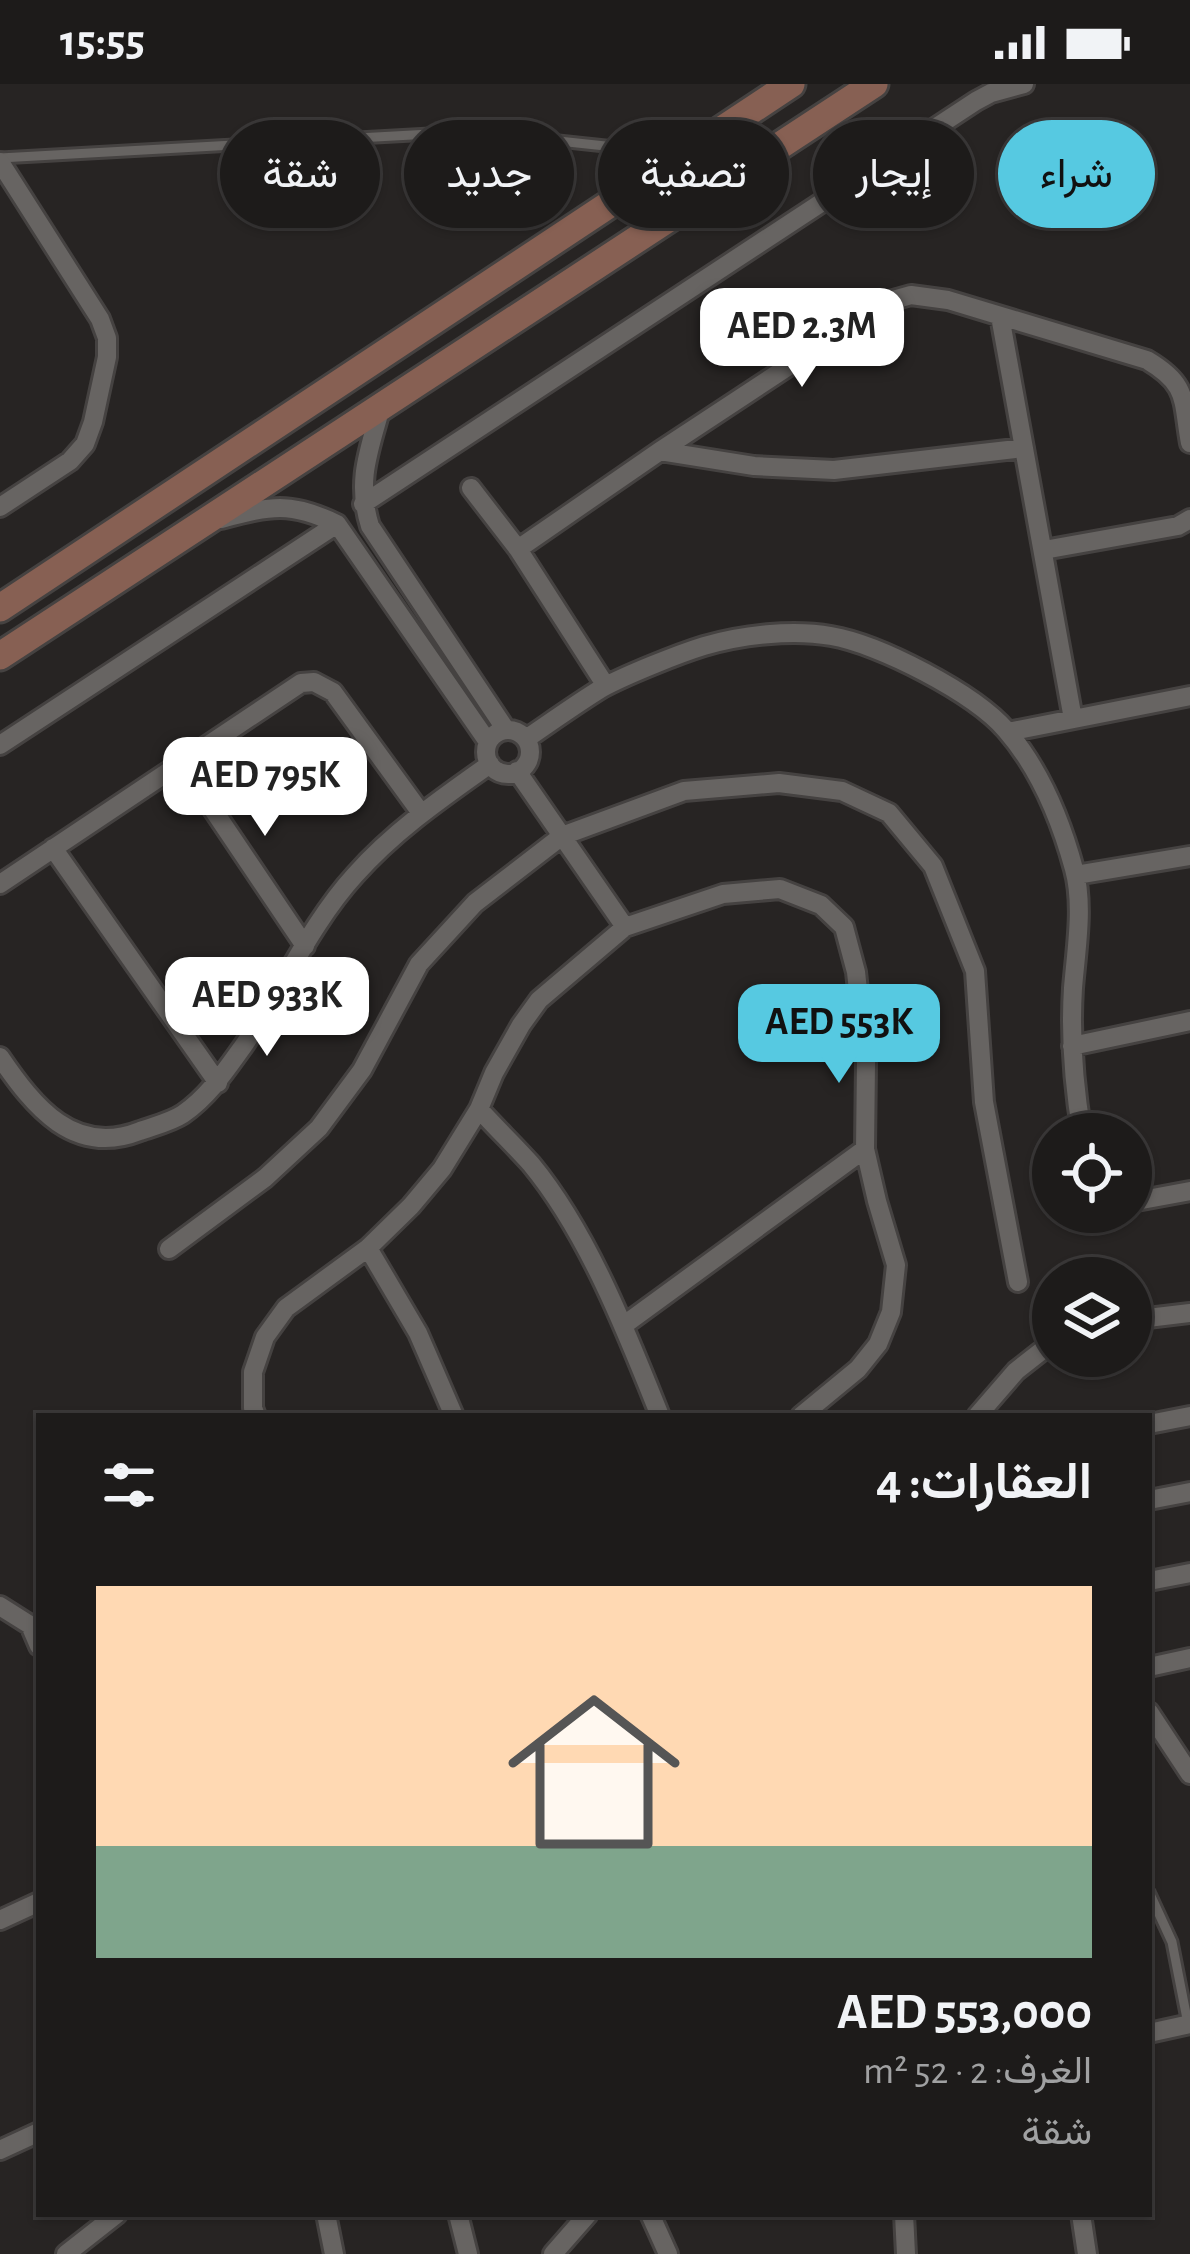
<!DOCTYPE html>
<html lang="ar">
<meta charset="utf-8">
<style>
body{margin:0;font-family:"Alegreya Sans",Vazirmatn,sans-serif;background:#252423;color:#f1f3f6;direction:rtl;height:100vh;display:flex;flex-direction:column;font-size:45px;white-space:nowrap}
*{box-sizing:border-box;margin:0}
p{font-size:39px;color:#a0a1a2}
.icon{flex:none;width:66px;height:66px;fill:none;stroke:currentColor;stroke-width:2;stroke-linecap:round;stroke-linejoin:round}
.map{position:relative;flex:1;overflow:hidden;direction:ltr}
.sheet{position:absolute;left:36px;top:1329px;width:1116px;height:804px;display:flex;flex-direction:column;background:#1d1b1a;border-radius:0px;box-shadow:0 3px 9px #0004,0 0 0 3px #3b3939;direction:rtl}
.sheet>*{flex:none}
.guide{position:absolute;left:36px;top:36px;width:1119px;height:108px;direction:rtl;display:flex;gap:24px}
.buttons{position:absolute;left:1032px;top:1029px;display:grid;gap:24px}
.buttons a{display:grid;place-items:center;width:120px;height:120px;border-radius:50%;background:#1d1b1a;box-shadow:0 3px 9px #0004,0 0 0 3px #3b3939;font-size:60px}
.price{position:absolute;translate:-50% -102px;padding:0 27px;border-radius:24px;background:#fff;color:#222;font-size:39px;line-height:78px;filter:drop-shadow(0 3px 6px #0008)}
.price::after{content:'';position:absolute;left:50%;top:72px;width:36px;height:27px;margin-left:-18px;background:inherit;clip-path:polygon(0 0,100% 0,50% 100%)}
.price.selected{background:#56c9e1;color:#111}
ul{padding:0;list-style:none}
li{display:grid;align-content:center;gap:24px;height:636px;padding:0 60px}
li+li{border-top:3px solid #3b3939}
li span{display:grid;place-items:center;height:372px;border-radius:0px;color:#555}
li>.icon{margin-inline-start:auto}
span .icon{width:216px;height:216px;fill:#fffc;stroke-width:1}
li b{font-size:51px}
h2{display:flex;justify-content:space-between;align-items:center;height:144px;padding:0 60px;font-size:51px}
.tag{padding:0 42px;border-radius:54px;background:#1d1b1a;box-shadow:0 3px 9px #0004,0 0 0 3px #3b3939;font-size:42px;line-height:108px}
.tag.selected{background:#56c9e1;color:#111}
.status{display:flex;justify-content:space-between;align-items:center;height:84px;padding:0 60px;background:#1d1b1a;direction:ltr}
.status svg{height:33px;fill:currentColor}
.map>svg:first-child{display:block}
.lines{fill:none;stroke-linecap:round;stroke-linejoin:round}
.lane-casing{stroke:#454241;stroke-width:15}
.street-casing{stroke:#454241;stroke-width:24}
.secondary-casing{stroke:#454241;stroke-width:33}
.lane{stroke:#676462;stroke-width:9}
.street{stroke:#676462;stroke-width:18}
.secondary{stroke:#876053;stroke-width:27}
</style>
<div class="status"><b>15:55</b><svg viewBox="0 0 49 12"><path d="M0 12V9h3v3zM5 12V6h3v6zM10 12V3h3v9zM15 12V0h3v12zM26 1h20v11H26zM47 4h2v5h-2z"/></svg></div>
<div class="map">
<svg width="1190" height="2170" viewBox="0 0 1190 2170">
<rect width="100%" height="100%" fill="#272423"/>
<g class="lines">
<defs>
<path id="lane" d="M0,74L430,50L521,53L671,69
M1149,1808L1172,1858L1188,1940"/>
<path id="street" d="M0,78L100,235L107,254V273L93,338L85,360L70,377L0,423
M1000,232L1073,635
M381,323C369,367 356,397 370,442L506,646
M660,367L754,382L834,386L1024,364
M471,404L518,465
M363,420L976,17L991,9L1024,0
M221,435C271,422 290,417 337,440L488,658
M1044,466L1178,442L1190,435
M606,602L518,465L660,367L886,218L911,211L948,216L1147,276C1189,301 1182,315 1190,359
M486 668a22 22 0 1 1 44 0a22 22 0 1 1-44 0Z
M1008,648L1190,612
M526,655C551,638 576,620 602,604C626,591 678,570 704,562C742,551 792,545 831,552C879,560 974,609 1006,646C1040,685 1061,737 1074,785C1084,821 1076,867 1073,904C1070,952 1074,1002 1082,1050
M0,661L337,440
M181,678L305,862
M517,687L625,843
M53,764L218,999
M1076,791L1190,772
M0,800L301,599L314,598L333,608L421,729
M1072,962L1190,937
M0,973C34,1023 74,1073 140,1047C154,1042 171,1038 183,1030C209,1012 226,986 244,961C281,907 311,839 355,791C394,747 442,714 490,680
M479,1025C496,1044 514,1061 531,1080C588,1149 627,1249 660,1332
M1131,1118L1190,1107
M368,1164L418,1249L454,1332
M169,1165L265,1094L319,1044L362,986L419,880L475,819L562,752L684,707L779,699L842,707L889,729L933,782L975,887L984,1018L1018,1198
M1131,1236L1190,1229
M624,1241L865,1065
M256,1332L253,1324V1288L265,1253L286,1224L368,1164L411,1122L442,1085L479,1025L494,989L521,941L539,916L625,843L723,810L780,805L821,821L844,843L856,888L866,979L865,1065L877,1117L896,1181L891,1228L878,1260L858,1285L801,1332
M977,1332L1016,1287L1053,1258
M1149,1340L1190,1332
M1149,1416L1190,1408
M1149,1497L1190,1489
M0,1522L30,1541L39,1562
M1149,1583L1190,1574
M1149,1628L1190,1690
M0,1836L39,1818
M1149,1949L1190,1940
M0,2066L39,2048
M326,2130L334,2170
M458,2130L468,2170
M650,2130L668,2170
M904,2130L906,2170
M1081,2130L1087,2170
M66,2170L117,2130
M553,2170L588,2130"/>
<path id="secondary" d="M0,524L791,0
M0,572L874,0"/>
</defs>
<!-- lane casing -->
<use href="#lane" class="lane-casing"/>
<!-- street casing -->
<use href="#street" class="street-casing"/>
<!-- secondary casing -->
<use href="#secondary" class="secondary-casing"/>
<!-- lane -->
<use href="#lane" class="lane"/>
<!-- street -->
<use href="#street" class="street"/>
<!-- secondary -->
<use href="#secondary" class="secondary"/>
</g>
</svg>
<div class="buttons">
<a><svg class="icon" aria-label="locate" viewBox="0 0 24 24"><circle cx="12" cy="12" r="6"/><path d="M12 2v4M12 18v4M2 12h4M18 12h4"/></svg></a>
<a><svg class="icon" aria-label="layers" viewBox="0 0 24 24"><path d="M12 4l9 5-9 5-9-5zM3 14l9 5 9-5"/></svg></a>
</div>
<b class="price" style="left:802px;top:306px">AED 2.3M</b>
<b class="price" style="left:265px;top:755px">AED 795K</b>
<b class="price" style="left:267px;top:975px">AED 933K</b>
<b class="price selected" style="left:839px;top:1002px">AED 553K</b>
<div class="guide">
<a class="tag selected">شراء</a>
<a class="tag">إيجار</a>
<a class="tag">تصفية</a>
<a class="tag">جديد</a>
<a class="tag">شقة</a>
</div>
<section class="sheet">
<h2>العقارات: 4<svg class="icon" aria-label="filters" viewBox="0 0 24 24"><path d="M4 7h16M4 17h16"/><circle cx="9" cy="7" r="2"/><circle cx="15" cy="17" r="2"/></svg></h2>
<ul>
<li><span style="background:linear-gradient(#ffd9b3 70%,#7fa58c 0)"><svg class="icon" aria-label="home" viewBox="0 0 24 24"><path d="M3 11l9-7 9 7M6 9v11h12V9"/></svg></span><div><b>AED 553,000</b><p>الغرف: 2 · 52 m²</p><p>شقة</p></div></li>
</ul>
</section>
</div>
